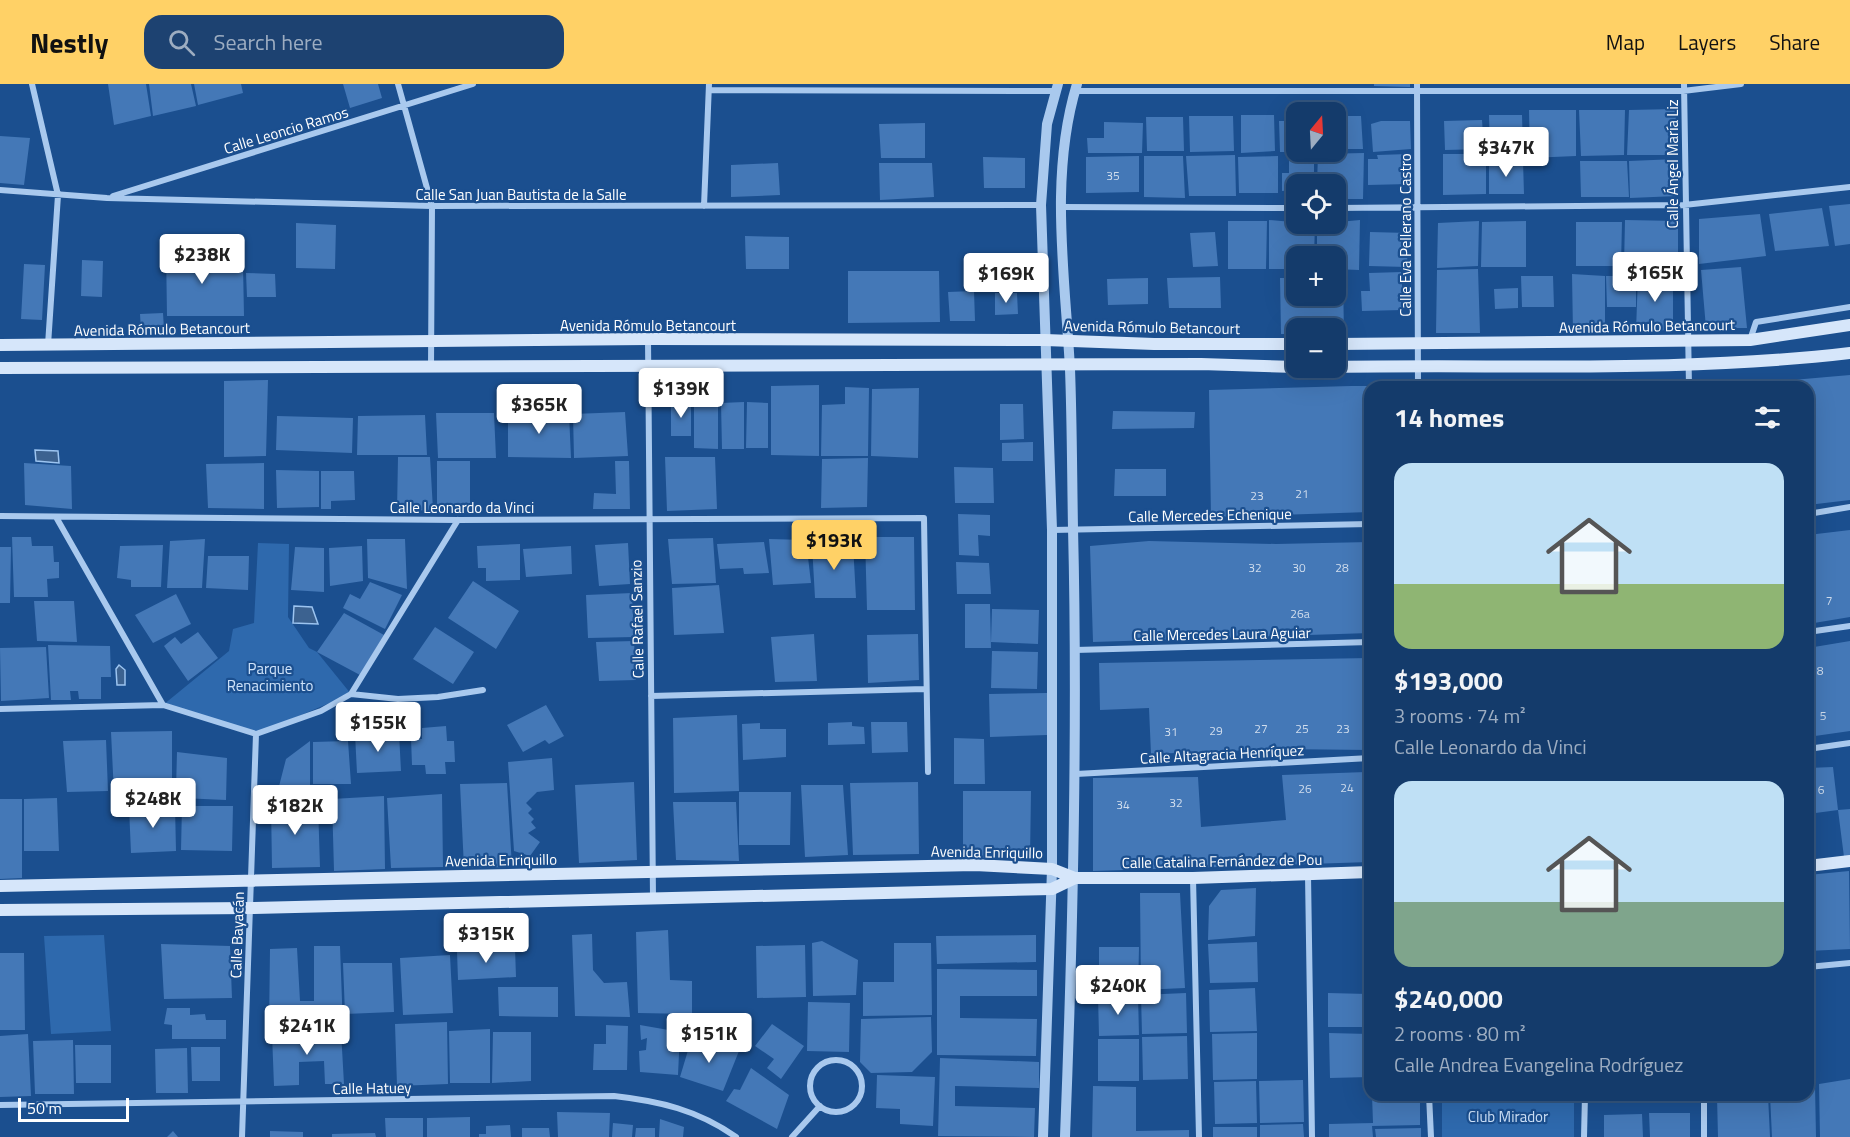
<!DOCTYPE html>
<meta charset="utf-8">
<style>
body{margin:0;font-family:"Titillium Web",sans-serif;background:#1d4271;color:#f1f3f6;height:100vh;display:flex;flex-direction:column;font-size:22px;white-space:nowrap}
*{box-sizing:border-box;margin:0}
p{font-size:20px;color:#9dadc1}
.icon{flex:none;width:33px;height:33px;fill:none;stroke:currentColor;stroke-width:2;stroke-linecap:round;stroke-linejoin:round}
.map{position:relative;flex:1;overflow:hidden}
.side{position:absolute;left:1364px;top:297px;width:450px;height:720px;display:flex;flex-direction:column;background:#143b6b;border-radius:18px;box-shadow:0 6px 24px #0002,0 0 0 2px #33557e}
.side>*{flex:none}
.needle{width:39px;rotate:18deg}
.controls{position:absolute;left:1286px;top:18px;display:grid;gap:12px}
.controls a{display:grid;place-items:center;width:60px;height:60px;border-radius:12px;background:#143b6b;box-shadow:0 6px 24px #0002,0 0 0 2px #33557e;font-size:30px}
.scale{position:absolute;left:18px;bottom:15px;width:111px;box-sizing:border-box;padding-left:6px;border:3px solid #fff;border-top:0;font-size:16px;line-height:21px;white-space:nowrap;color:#fff;-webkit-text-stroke:4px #1b4f8f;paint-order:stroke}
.price{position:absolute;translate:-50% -51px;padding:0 14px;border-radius:6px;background:#fff;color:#222;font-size:20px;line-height:39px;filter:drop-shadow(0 2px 3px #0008)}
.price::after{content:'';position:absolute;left:50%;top:36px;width:18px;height:14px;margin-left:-9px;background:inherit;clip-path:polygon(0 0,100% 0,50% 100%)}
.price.current{background:#ffd166;color:#111}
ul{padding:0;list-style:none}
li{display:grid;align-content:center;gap:12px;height:318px;padding:0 30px}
li span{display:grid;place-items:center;height:186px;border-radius:18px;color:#555}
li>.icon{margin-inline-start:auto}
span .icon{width:108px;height:108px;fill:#fffc;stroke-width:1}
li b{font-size:26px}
h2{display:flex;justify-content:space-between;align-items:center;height:72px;padding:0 30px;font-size:26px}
header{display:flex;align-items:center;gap:36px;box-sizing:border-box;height:84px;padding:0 30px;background:#ffd166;color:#111}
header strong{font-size:28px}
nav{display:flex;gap:33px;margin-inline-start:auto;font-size:21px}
.search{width:420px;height:54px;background:#1d4271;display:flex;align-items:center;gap:15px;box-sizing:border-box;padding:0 21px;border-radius:18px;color:#9dadc1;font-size:22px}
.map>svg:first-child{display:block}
.green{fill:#2e69ad}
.water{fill:#3c6290;stroke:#9cc4f0;stroke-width:1.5}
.building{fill:#4478b7}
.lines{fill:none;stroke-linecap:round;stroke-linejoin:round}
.minor{stroke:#a9c9ee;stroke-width:6}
.tertiary{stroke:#a9c9ee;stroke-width:10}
.secondary{stroke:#d6e6fa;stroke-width:12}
.labels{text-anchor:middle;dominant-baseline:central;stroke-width:4.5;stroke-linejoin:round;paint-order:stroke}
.number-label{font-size:12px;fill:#d0dded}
.street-label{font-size:15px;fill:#fff;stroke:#1b4f8f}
.park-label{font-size:15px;fill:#cfe3fa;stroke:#1b4f8f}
</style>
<header>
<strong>Nestly</strong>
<div class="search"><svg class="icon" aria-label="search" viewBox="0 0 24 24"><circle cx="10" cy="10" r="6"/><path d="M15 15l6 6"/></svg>Search here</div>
<nav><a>Map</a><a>Layers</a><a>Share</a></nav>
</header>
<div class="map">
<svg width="1850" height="1053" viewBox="0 0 1850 1053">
<rect width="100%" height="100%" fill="#1b4f8f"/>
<!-- green -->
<path class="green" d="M258,459L289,460L288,533L309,564L317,568L351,610L256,650L163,621L229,567L233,545L254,539Z
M104,851L111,947L51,950L44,852Z
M1442,1011H1574V1053H1442Z"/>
<!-- water -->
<path class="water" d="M35,366L58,367L59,379L36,377Z
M294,522L312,523L318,540L293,539Z
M119,581L125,586V601H117L116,585Z"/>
<!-- building -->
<path class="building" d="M108,0H146L151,32L114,41Z
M149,0H191L196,22L153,32Z
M194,0H241L243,9L198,21Z
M343,0H378L382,14L350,24Z
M1374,0H1410V3L1374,2Z
M1676,25V71H1627L1629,26Z
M1529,26H1576V72L1530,74Z
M1579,26H1625L1624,71L1581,72Z
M1293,29H1296V68H1280L1279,37H1293Z
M1241,31H1274L1275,67L1241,69Z
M1489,31H1522L1523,66H1490Z
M1189,32H1233L1234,67L1190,68Z
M1335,32H1361L1363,65H1335Z
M1146,33H1183L1184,67H1147Z
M1482,36L1484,65L1445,66L1444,37Z
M1381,37H1410L1411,65L1373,68L1371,40Z
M1104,38L1143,39L1142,69H1088L1087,54H1104Z
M925,39V74H881L879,40Z
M0,52L30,54L24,101L0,99Z
M1364,69L1363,115H1335V100H1317L1318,70Z
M1409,70V100L1368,101V75H1378L1377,71Z
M1443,70H1486V110L1443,111Z
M1235,71L1236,112H1189L1186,72Z
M1139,72V108L1086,109V73Z
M1144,72H1183L1185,114L1144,113Z
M1278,72V109H1239L1238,73Z
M983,73L1025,74V104H984Z
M1289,74H1314V100H1296V106L1282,107V89H1289Z
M1677,75V112L1630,114L1629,77Z
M1523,77L1524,110H1489V78Z
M1580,77H1627L1629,113H1581Z
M778,79L780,111L731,113V81Z
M879,79H932L934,113L880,116Z
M1850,120V160L1835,162L1829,122Z
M1822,124L1829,162L1775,167L1769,130Z
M1760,130L1766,172L1699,180V135Z
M1269,136L1315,140L1314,172H1296V185H1269Z
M1360,136L1359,186L1335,185V172H1317V140Z
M1625,136L1678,137V183L1624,182Z
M1228,137H1267L1266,185H1228Z
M1479,137L1478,182L1437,184L1438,139Z
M1526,137V183H1481L1482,138Z
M1576,138H1622L1621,182H1576Z
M296,139L336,141L335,185L296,184Z
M1215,148L1218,182L1193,183L1190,149Z
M1370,148L1408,149L1407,183L1369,182Z
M745,152L789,153V185H746Z
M166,164H206L207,180L243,181L244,232H167Z
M82,176L103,177L102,213L81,212Z
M24,180L45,181L42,236L21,235Z
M1741,183L1747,244H1706L1701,186Z
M1478,185L1480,249H1436L1437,186Z
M848,187H939L940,238L848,239Z
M1402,188V226L1362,227L1361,207H1370L1369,189Z
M246,189L275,190L276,213H247Z
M1572,190L1605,192V248L1573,249Z
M1673,190V246L1636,247L1638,191Z
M1521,192H1553L1554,223H1522Z
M1606,192H1636V223H1607Z
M1220,193L1221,224H1169L1167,194Z
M1335,193H1343L1344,250H1335V244H1296V250H1281L1280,194H1296V212H1335Z
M1148,194V220L1108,221L1107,195Z
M1518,204V224L1495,225L1494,205Z
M974,207L975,237H950L948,208Z
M995,209H1017L1018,230L995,231Z
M163,229L164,245L141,246L140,230Z
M1850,291V416L1808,421V303L1735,301Z
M268,296L266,372L224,373V297Z
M1664,300H1681V303H1664Z
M819,301V372L771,371V302Z
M1351,302H1370V428L1211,433L1209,306Z
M845,303L869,304L868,372H821L822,321L845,320Z
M919,304L918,374L871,372L872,305Z
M671,318L691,319V352H671Z
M694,318L718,319V365L694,364Z
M744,318V365H722L721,319Z
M747,318L768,319V364H746Z
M1000,320H1023L1024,355L1000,356Z
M1113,327L1195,328L1194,344L1112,345Z
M508,328L569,330L571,374L508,373Z
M625,328L628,372L574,374L573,330Z
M436,329H494L496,374H438Z
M425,331L427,371H357L358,332Z
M277,332L353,334L352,369L276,366Z
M1033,358V377H1002V359Z
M398,373H430L433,426L397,427Z
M665,373H715L717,425L667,427Z
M868,374L867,423L821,424L822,375Z
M437,377H470V427L437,426Z
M615,377H629L630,425H593L594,409L616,410Z
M24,379L71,382L72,425L25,421Z
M264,379V425L208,424L206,380Z
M954,383L993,384L994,419H955Z
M1115,385H1166V412H1114Z
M276,386L319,387V423L277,424Z
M321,387H354L355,416L331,417V425H321Z
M958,430L990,431V452L978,451L979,472L959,471Z
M1850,446V533L1808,540V451Z
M12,453H31L32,462H53L54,478H59V494L47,495L48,513H14Z
M865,453H914L915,526H867Z
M713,454L716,499L672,500L668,455Z
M205,455L202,504H167L170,457Z
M367,455H405L407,505L368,494Z
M769,455L806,456L811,499L773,501Z
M1149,457L1276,460L1370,458V549L1093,558L1090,462Z
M764,458L769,489L744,490L743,484L720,485L717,460Z
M628,459L630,500L599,502L595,461Z
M520,460V496L486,497V484H478L477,462Z
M853,460L856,514H815L812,461Z
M163,461L161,503H131V496L117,494L120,462Z
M362,462L363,497L330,502L329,464Z
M571,462L572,490L526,493L523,465Z
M0,463H11L10,519H0Z
M295,463L324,464V508L291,506Z
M208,472H249L248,506L206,504Z
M956,478L989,479L991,510H957Z
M473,497L519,527L496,565L448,534Z
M370,498L402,511L385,545L343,524L350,510L360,515Z
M719,501L724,549L674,551L672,504Z
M632,509L634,553L588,554L586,511Z
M176,510L191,540L153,559L135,531Z
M34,517H74L77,558L37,557Z
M965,520H990L991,564H965Z
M992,525L1039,526L1038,560L991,558Z
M344,529L384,551L360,591L317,568Z
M435,543L474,568L453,600L413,575Z
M198,548L218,574L188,597L164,562L175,553L181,560Z
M814,550L817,597L775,598L771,553Z
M918,550L919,596L868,599L867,551Z
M634,557L636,596L599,597L596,558Z
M1850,557V647L1808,653V564Z
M48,561L110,562L111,593H101V615H79L78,607H70L71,616H51Z
M46,563L49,614L1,617L0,564Z
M992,567L1038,568L1037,605L991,604Z
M1370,574V666L1280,665L1151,670L1149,624L1100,626L1099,579Z
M1047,609V651L990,653L989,610Z
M546,621L564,652L549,660L545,656L523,668L507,641Z
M737,631L739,707L674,709L673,634Z
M852,638V642L864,643L865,660L828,661V639Z
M871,638H907L908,668L872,669Z
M760,639V645H786V673L743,676L742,640Z
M446,642L447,657H454L455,678H445L446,690H426L425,681H412L411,654L422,655V644Z
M172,647V710H114L111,648Z
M399,649L401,687L357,689L355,650Z
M954,654L984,655L985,700H954Z
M106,656L108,707L67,708L63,657Z
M310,657V713L276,714L286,675Z
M348,657L351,700H313V658Z
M177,668L227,674L226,716L181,714L176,706Z
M552,674L554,706L537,708L526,719L532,725L528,729L534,735L531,738L536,744L528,749L540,758L530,772L514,767L508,678Z
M1833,683L1838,726L1808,730V684Z
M1366,688L1370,778L1093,787V694L1198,693L1201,743L1286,736L1282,691Z
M634,698L637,776L579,779L575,701Z
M918,698L919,770L853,771L850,699Z
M507,699L512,783L464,784L460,700Z
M801,701H843L848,771L805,773Z
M963,707H1031L1030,774H963Z
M739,708H791L790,761H739Z
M442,710L443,783L391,784L387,714Z
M384,712L385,785L334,787L332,715Z
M57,714L59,767H24V715Z
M0,715H22V794L0,795Z
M673,718H736L739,777L676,776Z
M271,720H318L320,783L272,784Z
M175,722L176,767L131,769L129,723Z
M182,722H233L232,767L181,766Z
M1850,725V772L1844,773L1838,726Z
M1849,787L1850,865L1808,867V791Z
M1256,804L1255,852L1208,856L1209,822L1221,806Z
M1140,809H1180L1185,904L1141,906Z
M668,846L670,896L692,897V930L638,929L636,848Z
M592,850L593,886L604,899L627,898L630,933L575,932L572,851Z
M1036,851V878L937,880L936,852Z
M822,857L858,876L856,911L813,912L812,859Z
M1257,858L1258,898L1210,899L1208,860Z
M894,859H931L932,931L863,932V898H894Z
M161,860L230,862L232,914L164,915Z
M805,861L806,913L757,914L756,862Z
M314,862H340L343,944L269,945L270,865L297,864L300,917H314Z
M1099,863H1139L1138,908L1099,909Z
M515,864L516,893L458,896L457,867Z
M0,869H24L25,946H0Z
M450,871L453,929L403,931L400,874Z
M343,879H392L394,928L345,930Z
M937,885L1037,886V912H960V934L1037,935L1036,972L937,971Z
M498,903H558V933L499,932Z
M1255,904L1257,947L1210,948L1209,906Z
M1808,906H1810L1814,998L1808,999Z
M1186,909L1187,949L1142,950L1141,911Z
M1328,909L1368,910V943H1328Z
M1138,911L1139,951L1099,952L1098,912Z
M808,918L850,919L849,968L807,967Z
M167,924H190V931L205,930L206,936H226V955H172V941L164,940Z
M931,933L932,968L912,988L871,989L860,978L861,935Z
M447,938L448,1000L397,1002L395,940Z
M772,940L804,962L781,995L767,984L774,975L755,962Z
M606,941L628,942L627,986H593L594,960H606Z
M640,941L680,948L678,991L640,988L639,967L646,966L647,954L641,956Z
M490,945V999H450L449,947Z
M341,947L344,1000H325L324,977L299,978V1001L274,1002L272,950Z
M493,948H531V997L492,999Z
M1257,949V995L1213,996L1212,950Z
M1329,949L1369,950L1370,993L1330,994Z
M28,950L31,1012L0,1013V952Z
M1187,952L1188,995L1143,996L1142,953Z
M692,953L739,967L723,1007L680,993Z
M1098,955H1139V997H1098Z
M73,956L74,1010H35L33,957Z
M75,961H111V999H76Z
M191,963H220V997H192Z
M187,964L188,1009H156L155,965Z
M940,974L1039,978V1004L955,1002V1022L1035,1024L1034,1053L938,1052Z
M751,984L789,1011L777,1045L726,1017L734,1005L740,1006Z
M877,991L935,993L933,1042L900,1040V1025L876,1024Z
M1850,995V1053H1820L1819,1000Z
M1303,996L1304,1038L1260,1039L1259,997Z
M1256,997L1257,1039L1215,1040L1214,998Z
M1815,1001L1816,1053H1772L1770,1011H1808V1002Z
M1093,1002L1136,1003V1047L1189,1046V1053H1092Z
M1372,1011H1420V1041L1372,1042L1373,1053H1329V1040L1373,1039Z
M1737,1011H1768L1770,1053H1718L1717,1013Z
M557,1028L610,1029L609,1053H558Z
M1649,1029H1690V1053H1650Z
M1642,1030L1643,1053H1604V1031Z
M470,1033V1053H427V1034Z
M385,1034H423V1053H386Z
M660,1035L684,1043L683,1053H659Z
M613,1039L633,1041L632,1053H612Z
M1303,1040L1304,1053H1260V1041Z
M510,1041L511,1053H479V1050H486V1042Z
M1213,1043H1257V1053H1213Z
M522,1044H549L550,1053H522Z
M636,1044H655V1053H635Z
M1421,1044V1053H1376L1375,1045Z
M173,1047L178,1053H167Z
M270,1047L303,1048V1053H270Z
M375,1049L376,1053H332V1050Z"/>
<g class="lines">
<!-- minor -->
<path class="minor" d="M32,0L58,111L48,261
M398,0L432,122L431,283
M1417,0L1418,303
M1684,0L1689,303
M709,6L1056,7
M1074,7H1683L1741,0
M0,106L107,114L432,122L1041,121
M113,112L473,0
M704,122L709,0
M1062,123L1296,124
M1335,124L1684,121L1850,103
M648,255L653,814
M1750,256L1756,238L1850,223
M1808,430L1850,423
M0,432L458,436L924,434L928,688
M56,433L163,621
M1052,446L1370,440
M1808,548L1850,542
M1075,566L1370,558
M351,610L458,436
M651,612L925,605
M0,625L163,621L256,650L321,627L351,610L398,615L438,613L483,606
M1808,665L1850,659
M1076,690L1370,674
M1308,791L1312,1053
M1193,794L1199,1053
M1808,883L1850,879
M810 1002a26 26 0 1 1 52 0a26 26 0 1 1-52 0Z
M1429,1011L1431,1053
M0,1021L614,1012C659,1017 698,1026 736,1053
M242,1053L256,650
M792,1053L820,1022
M1584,1053L1585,1011
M1704,1053V1011"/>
<!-- tertiary -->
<path class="tertiary" d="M1043,1053L1052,785V446L1041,121L1047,40L1058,0
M1065,1053C1073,850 1078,647 1073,444C1072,391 1072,337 1070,285C1065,191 1049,91 1077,0"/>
<!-- secondary -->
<path class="secondary" d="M1335,260L1750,256L1850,241
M0,261L648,255L1045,256L1154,260H1296
M1335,283C1507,280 1679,289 1850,269
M0,284L1201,280L1296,283
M1808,782L1850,777
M0,802L975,781L1052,785L1075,794H1193L1370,788
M0,826L251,824L1052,805L1075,794"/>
</g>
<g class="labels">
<!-- number labels -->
<g class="number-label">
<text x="1113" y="91">35</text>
<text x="1302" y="409">21</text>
<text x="1257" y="411">23</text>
<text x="1255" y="483">32</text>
<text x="1299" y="483">30</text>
<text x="1342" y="483">28</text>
<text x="1829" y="516">7</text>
<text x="1300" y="529">26a</text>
<text x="1820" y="586">8</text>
<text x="1823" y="631">5</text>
<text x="1261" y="644">27</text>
<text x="1302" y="644">25</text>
<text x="1343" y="644">23</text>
<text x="1216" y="646">29</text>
<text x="1171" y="647">31</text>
<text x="1347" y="703">24</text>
<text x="1305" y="704">26</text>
<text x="1821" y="705">6</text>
<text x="1176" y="718">32</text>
<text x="1123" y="720">34</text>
</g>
<!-- street labels -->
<g class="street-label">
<text transform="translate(286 46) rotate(-17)">Calle Leoncio Ramos</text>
<text transform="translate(1672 80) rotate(-90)">Calle Ángel María Liz</text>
<text x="521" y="110">Calle San Juan Bautista de la Salle</text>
<text transform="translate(1405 151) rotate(-90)">Calle Eva Pellerano Castro</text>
<text x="648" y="241">Avenida Rómulo Betancourt</text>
<text transform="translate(1647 242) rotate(-1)">Avenida Rómulo Betancourt</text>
<text transform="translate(1152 243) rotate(1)">Avenida Rómulo Betancourt</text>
<text transform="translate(162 245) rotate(-1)">Avenida Rómulo Betancourt</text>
<text x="462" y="423">Calle Leonardo da Vinci</text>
<text transform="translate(1210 431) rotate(-1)">Calle Mercedes Echenique</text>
<text transform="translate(637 535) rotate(-91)">Calle Rafael Sanzio</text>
<text transform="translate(1222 550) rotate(-1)">Calle Mercedes Laura Aguiar</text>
<text transform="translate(1222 670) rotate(-3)">Calle Altagracia Henríquez</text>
<text transform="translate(987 768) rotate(1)">Avenida Enriquillo</text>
<text transform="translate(501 776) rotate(-1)">Avenida Enriquillo</text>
<text transform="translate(1222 777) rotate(-1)">Calle Catalina Fernández de Pou</text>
<text transform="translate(237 851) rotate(-88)">Calle Bayacán</text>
<text transform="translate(372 1004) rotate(-1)">Calle Hatuey</text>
</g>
<!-- park labels -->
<g class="park-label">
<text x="270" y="584">Parque<tspan x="270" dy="17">Renacimiento</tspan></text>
<text x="1508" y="1032">Club Mirador</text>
</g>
</g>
</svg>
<div class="controls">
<a><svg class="needle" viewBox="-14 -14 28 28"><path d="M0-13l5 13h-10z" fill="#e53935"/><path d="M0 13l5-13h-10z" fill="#9dadc1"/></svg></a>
<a><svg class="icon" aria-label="locate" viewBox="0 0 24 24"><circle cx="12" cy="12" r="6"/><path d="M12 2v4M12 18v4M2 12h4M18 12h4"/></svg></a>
<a>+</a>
<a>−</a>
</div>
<div class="scale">50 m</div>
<b class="price" style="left:1506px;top:94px">$347K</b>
<b class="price" style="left:202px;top:201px">$238K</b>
<b class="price" style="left:1655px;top:219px">$165K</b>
<b class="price" style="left:1006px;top:220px">$169K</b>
<b class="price" style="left:681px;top:335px">$139K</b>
<b class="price" style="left:539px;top:351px">$365K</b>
<b class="price current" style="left:834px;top:487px">$193K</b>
<b class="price" style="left:378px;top:669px">$155K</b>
<b class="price" style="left:153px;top:745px">$248K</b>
<b class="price" style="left:295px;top:752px">$182K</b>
<b class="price" style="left:486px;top:880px">$315K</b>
<b class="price" style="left:1118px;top:932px">$240K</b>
<b class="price" style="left:307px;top:972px">$241K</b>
<b class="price" style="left:709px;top:980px">$151K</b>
<section class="side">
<h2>14 homes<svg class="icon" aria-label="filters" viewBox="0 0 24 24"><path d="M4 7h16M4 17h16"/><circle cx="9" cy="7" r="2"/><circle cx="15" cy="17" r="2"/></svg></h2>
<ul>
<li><span style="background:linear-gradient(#bfe0f5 65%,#8fb573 0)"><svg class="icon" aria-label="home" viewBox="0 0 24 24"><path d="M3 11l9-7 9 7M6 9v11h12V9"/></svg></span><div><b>$193,000</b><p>3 rooms · 74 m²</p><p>Calle Leonardo da Vinci</p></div></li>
<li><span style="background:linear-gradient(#bfe0f5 65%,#7fa58c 0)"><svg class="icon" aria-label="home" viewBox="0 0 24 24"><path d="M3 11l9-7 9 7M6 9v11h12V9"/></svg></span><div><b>$240,000</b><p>2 rooms · 80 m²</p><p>Calle Andrea Evangelina Rodríguez</p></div></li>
</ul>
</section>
</div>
